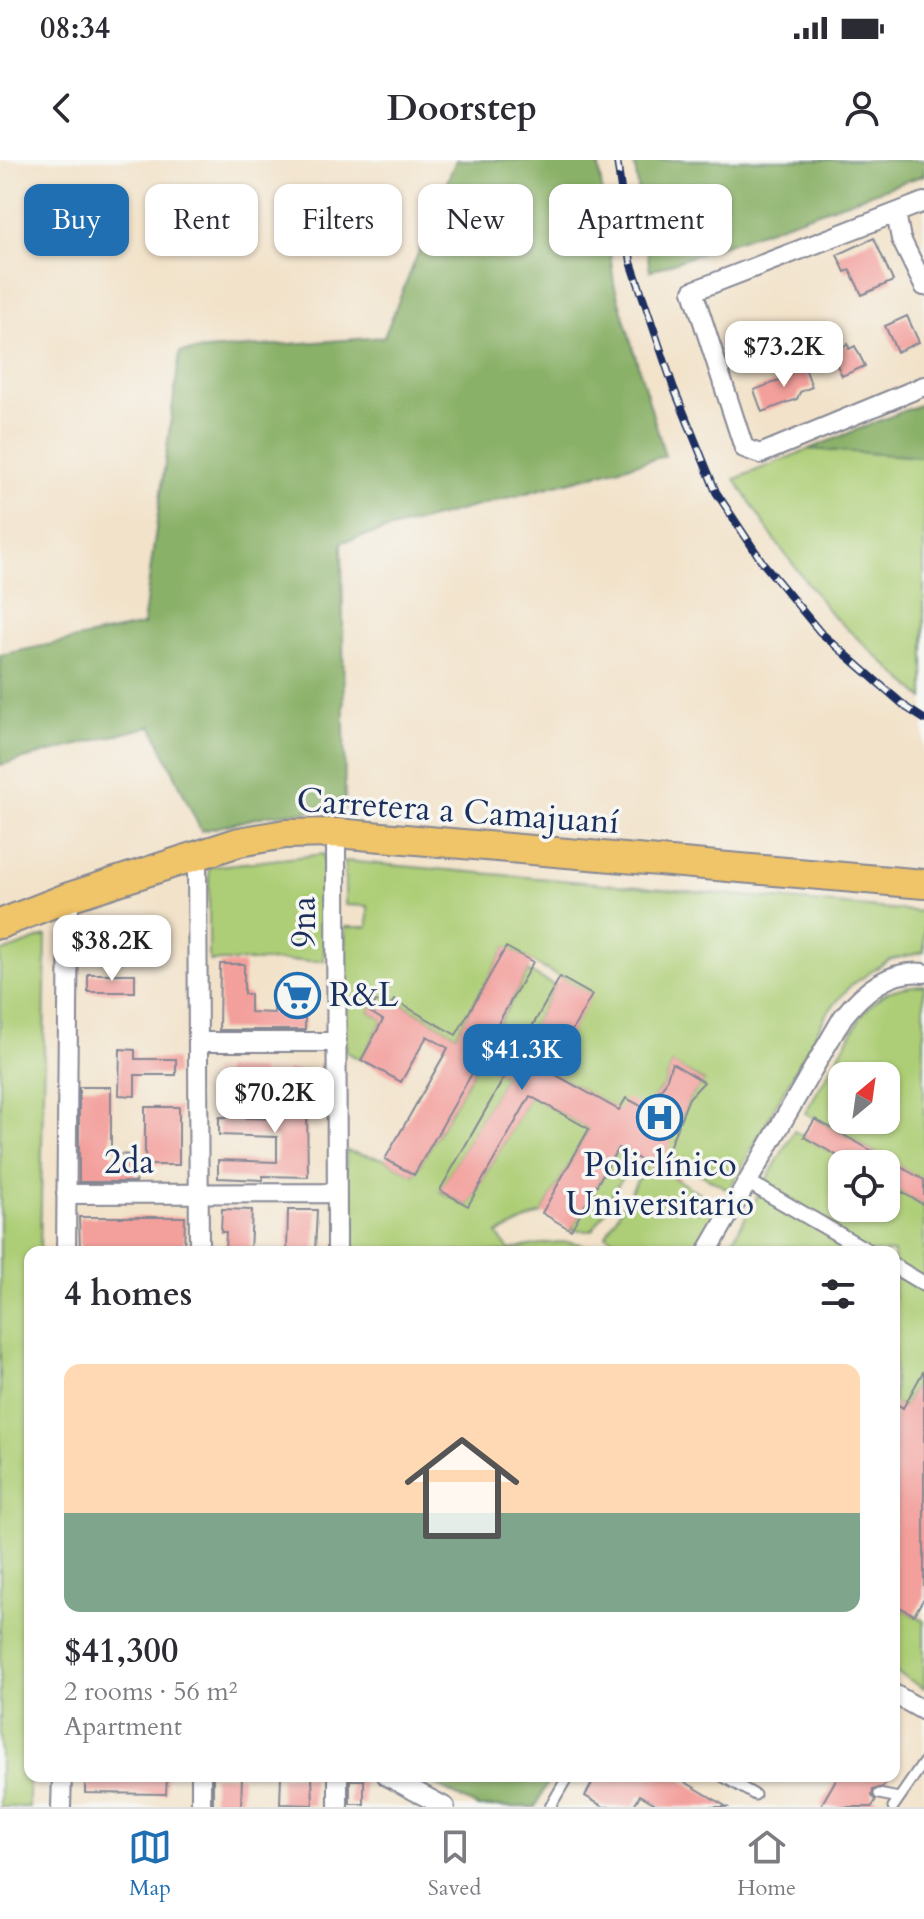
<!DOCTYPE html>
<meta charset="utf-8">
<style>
body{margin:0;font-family:Cardo,serif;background:#f2f2f3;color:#2b2b33;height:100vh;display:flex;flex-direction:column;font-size:30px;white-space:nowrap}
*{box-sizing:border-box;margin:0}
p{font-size:26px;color:#7c7c81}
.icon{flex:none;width:44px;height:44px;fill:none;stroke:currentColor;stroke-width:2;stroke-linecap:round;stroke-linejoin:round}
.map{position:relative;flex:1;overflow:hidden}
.sheet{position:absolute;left:24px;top:1086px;width:876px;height:536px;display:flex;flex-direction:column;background:#fff;border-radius:16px;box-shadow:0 2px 6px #0004}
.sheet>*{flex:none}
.banner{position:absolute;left:24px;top:24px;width:876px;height:72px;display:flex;gap:16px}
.needle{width:52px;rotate:29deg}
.controls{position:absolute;left:828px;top:902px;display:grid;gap:16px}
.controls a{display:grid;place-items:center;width:72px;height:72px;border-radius:16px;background:#fff;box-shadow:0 2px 6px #0004;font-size:40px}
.price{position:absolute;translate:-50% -68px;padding:0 18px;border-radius:16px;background:#fff;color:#222;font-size:26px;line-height:52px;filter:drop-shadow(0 2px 4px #0008)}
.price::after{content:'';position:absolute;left:50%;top:48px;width:24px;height:18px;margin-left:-12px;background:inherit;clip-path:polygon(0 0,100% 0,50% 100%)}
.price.active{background:#1f6fb2;color:#fff}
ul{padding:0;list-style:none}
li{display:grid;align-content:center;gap:16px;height:424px;padding:0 40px}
li span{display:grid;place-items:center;height:248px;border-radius:16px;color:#555}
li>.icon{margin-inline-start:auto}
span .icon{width:144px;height:144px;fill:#fffc;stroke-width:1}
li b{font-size:34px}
h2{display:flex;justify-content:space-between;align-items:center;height:96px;padding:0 40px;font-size:34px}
.tag{padding:0 28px;border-radius:16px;background:#fff;box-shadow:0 2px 6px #0004;font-size:28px;line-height:72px}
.tag.active{background:#1f6fb2;color:#fff}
.status{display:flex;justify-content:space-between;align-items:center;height:56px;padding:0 40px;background:#fff;direction:ltr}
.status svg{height:22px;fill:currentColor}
header{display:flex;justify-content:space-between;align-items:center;height:104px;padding:0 40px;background:#fff;font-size:36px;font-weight:800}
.tabs{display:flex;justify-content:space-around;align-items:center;height:112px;border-top:2px solid #e1e1e2;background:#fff;font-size:22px;color:#7c7c81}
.tabs a{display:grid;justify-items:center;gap:4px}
.tabs .active{color:#1f6fb2}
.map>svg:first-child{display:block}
.built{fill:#f5d2c3}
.green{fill:#adce76;stroke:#647e6a;stroke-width:2;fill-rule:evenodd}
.forest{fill:#8ab167;stroke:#527062;stroke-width:2}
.building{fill:#f39f9b}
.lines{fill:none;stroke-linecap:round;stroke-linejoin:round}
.service-casing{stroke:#868894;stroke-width:13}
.pedestrian-casing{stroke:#868894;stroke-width:18}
.minor-casing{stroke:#868894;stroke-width:22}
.primary-casing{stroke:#868894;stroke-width:32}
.service{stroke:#fff;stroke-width:9}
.pedestrian{stroke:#fff;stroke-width:14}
.minor{stroke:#fff;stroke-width:18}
.primary{stroke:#f0c469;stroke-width:28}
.rail-casing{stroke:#1b2f5e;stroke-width:8}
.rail{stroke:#f6f6f2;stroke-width:5;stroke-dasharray:15;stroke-linecap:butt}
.labels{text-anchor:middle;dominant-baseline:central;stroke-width:7;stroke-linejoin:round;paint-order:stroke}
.street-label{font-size:34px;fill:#1b2f5e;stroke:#f6f6f2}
.poi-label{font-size:34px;fill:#1b2f5e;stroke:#f6f6f2;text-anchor:start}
</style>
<div class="status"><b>08:34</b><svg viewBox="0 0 49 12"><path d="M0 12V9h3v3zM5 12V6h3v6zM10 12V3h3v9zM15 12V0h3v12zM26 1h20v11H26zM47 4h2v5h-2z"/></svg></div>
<header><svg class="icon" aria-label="back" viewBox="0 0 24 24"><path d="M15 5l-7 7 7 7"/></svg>Doorstep<svg class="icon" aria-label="person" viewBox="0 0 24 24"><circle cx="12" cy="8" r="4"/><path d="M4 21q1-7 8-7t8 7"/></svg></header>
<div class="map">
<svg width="924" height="1647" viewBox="0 0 924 1647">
<rect width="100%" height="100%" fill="#f6f6f2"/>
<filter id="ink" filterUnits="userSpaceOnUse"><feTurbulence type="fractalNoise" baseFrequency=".0125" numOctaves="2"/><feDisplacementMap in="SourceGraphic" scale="16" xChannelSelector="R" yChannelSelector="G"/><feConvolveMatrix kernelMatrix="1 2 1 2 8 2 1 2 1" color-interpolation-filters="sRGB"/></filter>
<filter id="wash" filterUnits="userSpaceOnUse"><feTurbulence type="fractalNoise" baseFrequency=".006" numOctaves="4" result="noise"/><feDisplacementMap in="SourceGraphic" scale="32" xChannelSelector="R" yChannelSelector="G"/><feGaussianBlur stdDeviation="1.8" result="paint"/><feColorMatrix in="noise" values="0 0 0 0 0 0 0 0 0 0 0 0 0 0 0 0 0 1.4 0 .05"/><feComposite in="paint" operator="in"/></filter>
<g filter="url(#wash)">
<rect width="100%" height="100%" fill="#f2e2c9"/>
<!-- built -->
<path class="built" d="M212,909L319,911V949L211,947Z"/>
<!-- green -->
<path class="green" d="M809,289L924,297V539L832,455L776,382L735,319Z
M324,694V801H209V707Z
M345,701L924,752V792L889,800L850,826L827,853L729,1030L665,994L689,938L704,921L672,904L665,924L631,966L614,948L549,911L591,835L506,787L456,875L395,840L389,848L376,841L370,852L383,860L361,900L346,892L345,767H368V746L345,745Z
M46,776L40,1092H30L29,1647H0V793Z
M528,811L555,826L511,904L485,888Z
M924,825V1020L805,953L862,855C881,831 894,827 924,825ZM842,916H886V960H842Z
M479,901L505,916L440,1031L468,1046L530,936L589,969L542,1053L497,1074L509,1090C541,1084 571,1075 601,1092H346V991L385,999L414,1015Z
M794,971L852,1004H842V1048H886V1023L924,1045V1210L903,1248L894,1242V1092H726Z
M618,988L634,996L607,1044V1049L592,1071L571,1070Z
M647,1003L721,1045L694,1092H635L606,1075Z
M894,1444L924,1461V1528L894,1511Z"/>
<!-- forest -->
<path class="forest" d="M456,0H598L614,124L665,296L342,382L345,648L269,655L201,671L152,566L0,605V495L143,465L180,192L384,177Z
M634,0H924V15L650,111Z
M924,243V297L809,289Z
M418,1616H537L548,1622L535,1647H478Z"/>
<g id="blocks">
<!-- building -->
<path class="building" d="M874,78L893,121L862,135L850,110L845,112L837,95Z
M907,156L919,182L897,192L885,166Z
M848,184L849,189L855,186L865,206L842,216L831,192Z
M804,205L812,227L800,232L797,239L762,252L754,230L784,219L783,213Z
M506,787L533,802L484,888L511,904L560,817L592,835L549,911L619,950L626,938L645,948L665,924L672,903L704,922L689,938L666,995L685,1006L678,1020L618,988L571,1070L542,1053L589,969L530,936L468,1046L440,1030L505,916L479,901L414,1015L385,999L448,888L427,876L401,922L361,900L383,860L370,852L376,841L389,848L394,840L456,875Z
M220,804H244V834H250V852L274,853L275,825H305V870H219Z
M88,814H135V832H88Z
M120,889L135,890V899H176V915H135V936L119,935Z
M224,909L261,910V924L224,923Z
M287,910L311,911L310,949H307L308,1017L263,1016V1020L218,1018V1000L277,1002V977L219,975V957L280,959L281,928L287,929Z
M79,927H111V994L136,995V1022H79Z
M145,947H179V1005H145Z
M815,959L924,1020V1045L886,1023V1004H852L804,977Z
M222,1049L252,1050L250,1092H225L226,1072H221Z
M288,1050H317L315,1092H287Z
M79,1057H185L184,1092L80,1090Z
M924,1210V1438L914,1455L894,1444V1242L903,1248Z
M85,1616H167L166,1634L85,1633Z
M213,1616H242L241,1647H213Z
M281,1616H312L313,1645L280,1644Z
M596,1616H675L727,1647H661L640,1635L633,1647H604L585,1636Z
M838,1616H890L883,1627L873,1630L872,1636L876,1640L872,1647H820Z
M350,1620H364V1644H350Z"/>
</g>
</g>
<g filter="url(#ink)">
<use href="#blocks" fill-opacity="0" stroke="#868894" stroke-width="2"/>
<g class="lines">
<defs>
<path id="service" d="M722,1616L755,1635
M879,1634L899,1638
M550,1647L568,1616
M893,1647L924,1602"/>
<path id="pedestrian" d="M748,1022L869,1092
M894,1106L924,1124"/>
<path id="minor" d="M924,42L693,131L744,288L760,294L924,226
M896,53L901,79L924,126
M336,673L337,1092
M197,696L199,1092
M198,882H336
M66,1034L337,1033
M66,1092L69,737
M707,1092L843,857C862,833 890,809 924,813
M894,1534L924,1551
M201,1616V1647
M338,1616V1647
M387,1616L445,1647
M61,1647L62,1616"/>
<path id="primary" d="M0,764L69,737L239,682L285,674L336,673L924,724"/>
</defs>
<!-- service casing -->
<use href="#service" class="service-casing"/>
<!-- pedestrian casing -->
<use href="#pedestrian" class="pedestrian-casing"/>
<!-- minor casing -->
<use href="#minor" class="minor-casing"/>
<!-- primary casing -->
<use href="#primary" class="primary-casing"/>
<!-- service -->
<use href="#service" class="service"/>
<!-- pedestrian -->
<use href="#pedestrian" class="pedestrian"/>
<!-- minor -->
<use href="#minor" class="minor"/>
<!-- primary -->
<use href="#primary" class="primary"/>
<defs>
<path id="rail" d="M617,0L631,102L673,226L716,332L763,403L820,472L907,548L924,559"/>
</defs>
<!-- rail casing -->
<use href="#rail" class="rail-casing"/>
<!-- rail -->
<use href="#rail" class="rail"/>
</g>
</g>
<!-- icons -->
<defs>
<symbol id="supermarket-ring" viewBox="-11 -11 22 22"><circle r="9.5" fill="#f6f6f2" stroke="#1f6fb2" stroke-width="1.5"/><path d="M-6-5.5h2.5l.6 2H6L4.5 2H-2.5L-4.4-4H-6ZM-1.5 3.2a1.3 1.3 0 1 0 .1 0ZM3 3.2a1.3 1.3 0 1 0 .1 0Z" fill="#1f6fb2"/></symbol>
<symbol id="hospital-ring" viewBox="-11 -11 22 22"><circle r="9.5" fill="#f6f6f2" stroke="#1f6fb2" stroke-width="1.5"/><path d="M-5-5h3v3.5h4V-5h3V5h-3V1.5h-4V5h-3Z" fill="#1f6fb2"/></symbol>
</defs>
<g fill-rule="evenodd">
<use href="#supermarket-ring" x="272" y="810" width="51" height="51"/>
<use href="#hospital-ring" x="634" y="932" width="51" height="51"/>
</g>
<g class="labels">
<!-- street labels -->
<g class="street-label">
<text transform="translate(458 651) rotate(4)">Carretera a Camajuaní</text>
<text transform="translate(304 762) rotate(-90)">9na</text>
<text x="129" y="1002">2da</text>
</g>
<!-- poi labels -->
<g class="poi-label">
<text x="329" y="835">R&amp;L</text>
<text x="660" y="1005" text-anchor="middle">Policlínico<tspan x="660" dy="39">Universitario</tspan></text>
</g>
</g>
</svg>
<div class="controls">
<a><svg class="needle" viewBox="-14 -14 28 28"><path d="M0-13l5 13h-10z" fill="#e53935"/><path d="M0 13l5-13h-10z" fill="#7c7c81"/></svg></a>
<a><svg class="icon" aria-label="locate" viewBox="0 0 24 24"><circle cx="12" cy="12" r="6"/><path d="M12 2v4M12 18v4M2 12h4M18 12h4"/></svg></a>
</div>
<b class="price" style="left:784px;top:229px">$73.2K</b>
<b class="price" style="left:112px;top:823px">$38.2K</b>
<b class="price active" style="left:522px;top:932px">$41.3K</b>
<b class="price" style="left:275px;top:975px">$70.2K</b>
<div class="banner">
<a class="tag active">Buy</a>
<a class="tag">Rent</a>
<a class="tag">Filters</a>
<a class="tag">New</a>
<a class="tag">Apartment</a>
</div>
<section class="sheet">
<h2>4 homes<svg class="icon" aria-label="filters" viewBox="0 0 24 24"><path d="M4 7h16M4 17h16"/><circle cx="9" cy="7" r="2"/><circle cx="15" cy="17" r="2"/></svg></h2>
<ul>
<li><span style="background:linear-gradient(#ffd9b3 60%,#7fa58c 0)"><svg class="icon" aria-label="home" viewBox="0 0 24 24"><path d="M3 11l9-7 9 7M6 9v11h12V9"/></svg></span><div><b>$41,300</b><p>2 rooms · 56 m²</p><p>Apartment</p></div></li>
</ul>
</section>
</div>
<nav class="tabs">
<a class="active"><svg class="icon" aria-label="map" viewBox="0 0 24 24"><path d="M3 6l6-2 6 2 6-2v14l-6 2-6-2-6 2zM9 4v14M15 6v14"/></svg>Map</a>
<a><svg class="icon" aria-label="saved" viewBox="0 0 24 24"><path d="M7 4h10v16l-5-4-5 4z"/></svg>Saved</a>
<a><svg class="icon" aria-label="home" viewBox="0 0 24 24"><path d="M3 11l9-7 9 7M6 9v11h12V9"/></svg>Home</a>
</nav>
